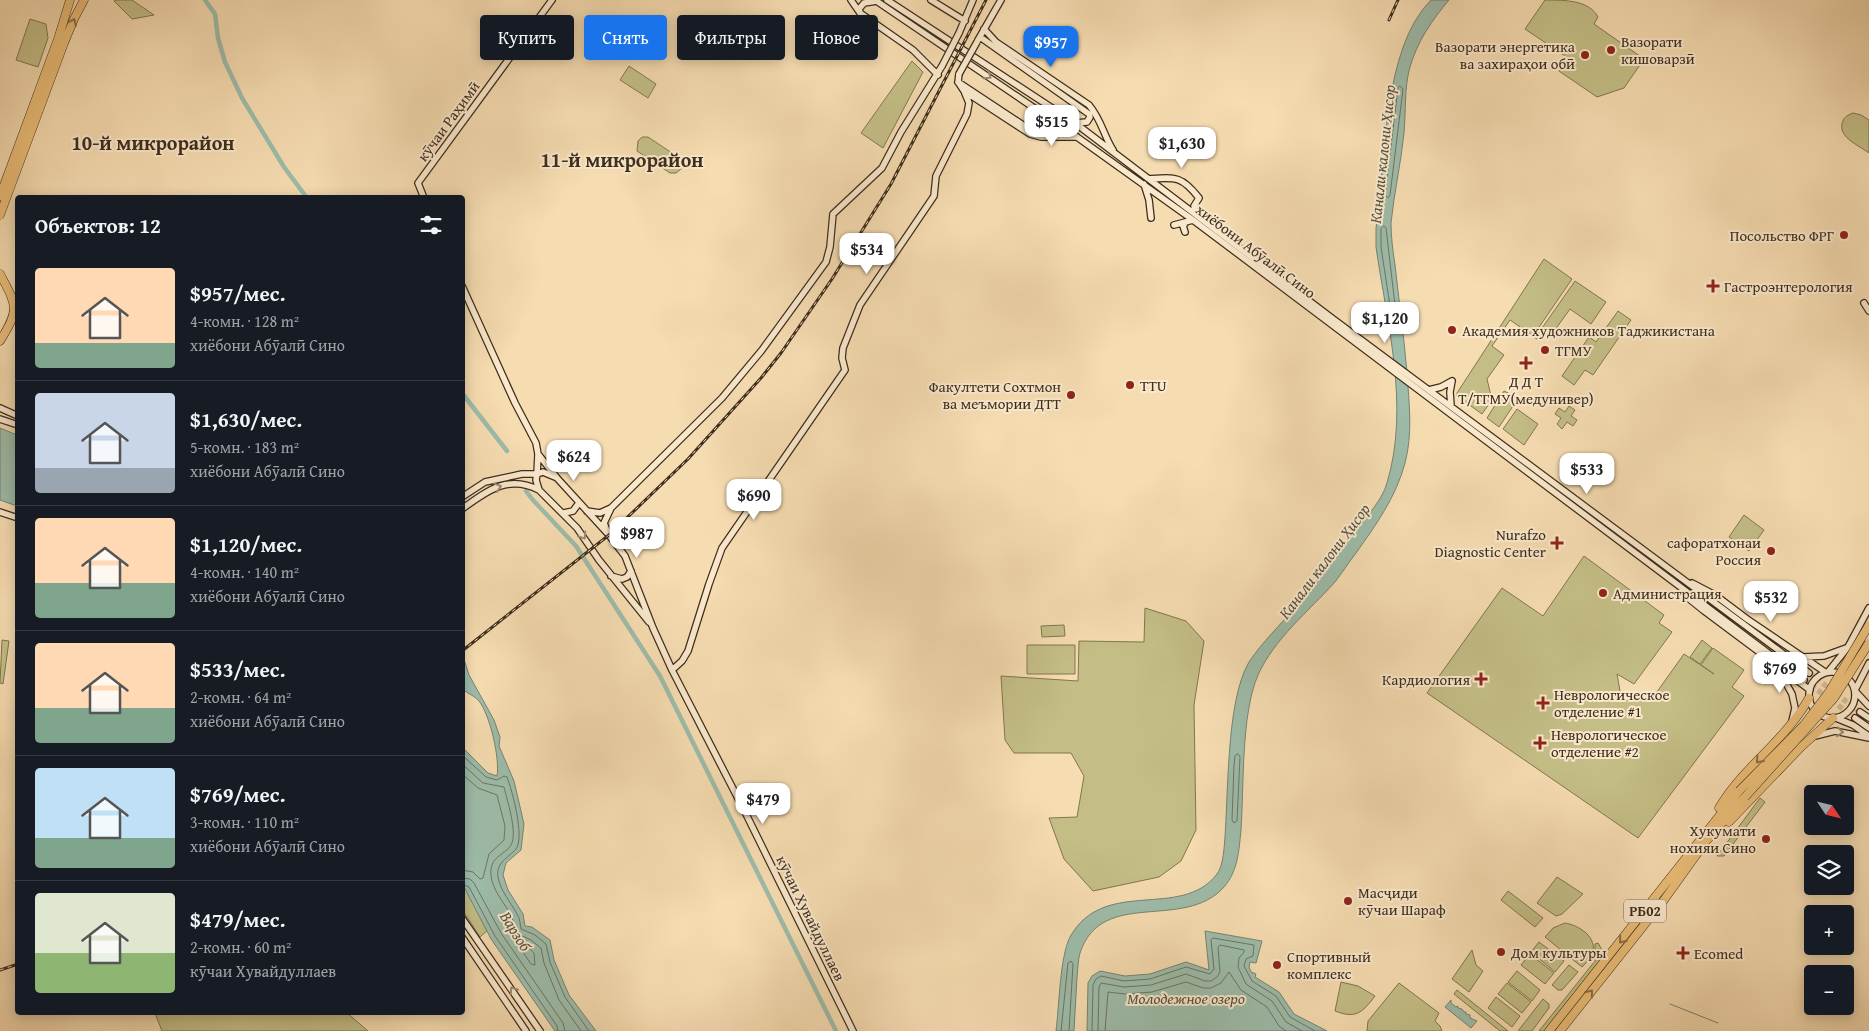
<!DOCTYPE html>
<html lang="ru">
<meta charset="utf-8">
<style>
body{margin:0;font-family:"Gentium Book Plus",serif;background:#20242c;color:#f1f3f6;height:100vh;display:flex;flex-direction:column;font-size:19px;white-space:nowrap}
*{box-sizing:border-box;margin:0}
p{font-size:16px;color:#9ea1a6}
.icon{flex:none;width:28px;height:28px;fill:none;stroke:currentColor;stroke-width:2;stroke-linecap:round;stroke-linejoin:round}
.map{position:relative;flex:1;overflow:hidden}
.details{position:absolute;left:15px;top:195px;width:450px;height:820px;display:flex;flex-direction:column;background:#171b24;border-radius:5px;box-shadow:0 2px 12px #0003}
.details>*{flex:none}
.top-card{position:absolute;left:480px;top:15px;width:475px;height:45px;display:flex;gap:10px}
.needle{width:32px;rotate:125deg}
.controls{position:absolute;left:1804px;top:785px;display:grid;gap:10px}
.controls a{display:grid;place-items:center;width:50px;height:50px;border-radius:5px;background:#171b24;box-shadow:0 2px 12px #0003;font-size:25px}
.price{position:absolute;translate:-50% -42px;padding:0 11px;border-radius:10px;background:#fff;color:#222;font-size:16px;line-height:32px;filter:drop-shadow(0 1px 2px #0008)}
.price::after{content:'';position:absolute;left:50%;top:30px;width:15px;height:11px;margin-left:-8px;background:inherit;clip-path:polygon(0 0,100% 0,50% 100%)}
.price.active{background:#1a73e8;color:#fff}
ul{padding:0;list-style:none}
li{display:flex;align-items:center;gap:15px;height:125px;padding:0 20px}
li+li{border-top:1px solid #363941}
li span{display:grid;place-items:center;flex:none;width:140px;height:100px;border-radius:5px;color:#555}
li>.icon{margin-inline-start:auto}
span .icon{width:60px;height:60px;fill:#fffc;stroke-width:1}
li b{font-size:21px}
h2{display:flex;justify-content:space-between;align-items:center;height:60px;padding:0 20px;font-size:21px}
.tag{padding:0 18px;border-radius:5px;background:#171b24;box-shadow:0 2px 12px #0003;font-size:18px;line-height:45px}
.tag.active{background:#1a73e8;color:#fff}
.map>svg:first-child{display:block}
.green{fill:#c4be86;stroke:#817651}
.water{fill:#9dbcaa;stroke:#778371}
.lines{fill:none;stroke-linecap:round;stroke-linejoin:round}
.shore{stroke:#6e7463;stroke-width:1}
.stream{stroke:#778371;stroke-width:1}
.canal{stroke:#9dbcaa;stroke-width:4.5}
.secondary-tunnel{stroke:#d1b993;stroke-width:5.5;stroke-dasharray:5.5 3;stroke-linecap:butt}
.secondary-casing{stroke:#3e2d1c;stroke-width:8}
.highway-casing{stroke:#3e2d1c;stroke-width:9}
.secondary{stroke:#f9e8cc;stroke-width:5.5}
.highway{stroke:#ebbe78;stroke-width:8}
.rail-casing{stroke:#3e2d1c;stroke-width:3}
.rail{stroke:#f9e8cc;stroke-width:1;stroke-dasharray:4;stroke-linecap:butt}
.secondary-bridge-casing{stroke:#3e2d1c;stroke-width:8;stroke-linecap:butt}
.highway-bridge-casing{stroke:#3e2d1c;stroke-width:9;stroke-linecap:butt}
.secondary-bridge{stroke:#f9e8cc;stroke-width:5.5}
.highway-bridge{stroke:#ebbe78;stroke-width:8}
.oneway{stroke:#8c6e45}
.oneway2{stroke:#9c8a74}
.poi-dot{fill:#8f2418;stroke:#f9e8cc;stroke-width:2}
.labels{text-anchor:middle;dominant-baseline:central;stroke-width:4;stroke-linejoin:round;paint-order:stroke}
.shield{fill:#f9e8cc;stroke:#766551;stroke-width:1}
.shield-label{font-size:14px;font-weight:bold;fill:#3e2d1c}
.poi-label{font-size:15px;fill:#3e2d1c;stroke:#f9e8cc;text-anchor:start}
.street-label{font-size:15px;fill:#3e2d1c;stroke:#f9e8cc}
.water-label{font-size:16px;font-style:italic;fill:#565140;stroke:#f9e8cc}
.district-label{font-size:20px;font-weight:bold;fill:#3e2d1c;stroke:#f9e8cc}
</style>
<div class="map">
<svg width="1869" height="1031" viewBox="0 0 1869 1031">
<rect width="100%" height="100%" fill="#f6dcb1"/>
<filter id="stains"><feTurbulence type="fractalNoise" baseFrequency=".004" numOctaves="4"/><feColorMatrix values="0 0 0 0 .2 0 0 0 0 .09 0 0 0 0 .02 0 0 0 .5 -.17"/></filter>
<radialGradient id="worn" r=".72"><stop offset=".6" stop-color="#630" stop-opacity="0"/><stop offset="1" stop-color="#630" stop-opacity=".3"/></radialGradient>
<!-- green -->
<path class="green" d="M115,0H132L154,15L132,19L114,1Z
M1545,0C1565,0 1589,0 1598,17L1594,24L1644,59L1624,88L1597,97L1559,71L1568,58L1525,29Z
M30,19L46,24L48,38L38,67L16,60Z
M912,61L923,72L883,148L861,133Z
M629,66L656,84L648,98L620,80Z
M1853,113L1861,115L1869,120V153C1860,146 1839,138 1842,124C1843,118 1847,115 1853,113Z
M642,137H648L681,159L683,164L681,169L676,173H670L637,151L638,141Z
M1544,259L1572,279L1533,336L1510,320L1492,346L1504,355L1487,379L1492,400L1482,414L1457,396V393Z
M1575,281L1606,302L1591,324L1570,309L1552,334L1545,333L1537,339L1535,338Z
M1618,311L1631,320L1593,375L1585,370L1574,385L1562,376L1589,337L1596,342Z
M1504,391L1510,394L1513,406L1499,427L1487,418Z
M1569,406L1575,410L1571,416L1577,420L1573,426L1567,422L1562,429L1557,424L1561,418L1555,414L1559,408L1565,412Z
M1517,409L1538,424L1524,445L1503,429Z
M1744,515L1764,530L1749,551L1729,537Z
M1584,556L1664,615L1659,623L1672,632L1634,684L1617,674L1622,702L1649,693L1654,696L1684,654L1714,674L1701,665L1713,648L1744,670L1732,687L1744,696L1638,838L1427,693L1502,588L1543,616Z
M1145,608L1186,621L1204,641L1194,705L1196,830L1181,861L1159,877L1093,891L1064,859L1049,818L1077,817L1084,776L1071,753H1014L1005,740L1001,676L1078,681L1079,641L1144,642Z
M1064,625L1065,636L1042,637L1041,626Z
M2,640L9,641L3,684L0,683Z
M1702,640L1712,648L1700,664L1690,657Z
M1027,645H1075V674H1027Z
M1760,798L1765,802L1724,856H1717Z
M462,872L489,929L480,937L463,911Z
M1557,877L1583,894L1562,914L1556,916L1537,903Z
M1508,891L1543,918L1535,927L1501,900Z
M1565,923C1578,925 1599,937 1592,955C1590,959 1585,964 1582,967L1545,937L1553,928Z
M1539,942L1564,961L1555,972L1531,952Z
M1598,943L1601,948L1600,960L1544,1031H1539L1595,961V944Z
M1472,950L1476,965L1483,971L1469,992L1452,979Z
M1530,954L1554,973L1545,984L1521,965Z
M1569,965L1578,972L1562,990H1558L1552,985Z
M1517,971L1540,990L1532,1001L1508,982Z
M1341,982L1358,986L1375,996C1362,1013 1356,1019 1335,1011Z
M1399,983L1439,1013L1435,1021L1440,1026L1442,1031H1367L1368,1021Z
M1507,983L1531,1002L1522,1013L1498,994Z
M1457,990L1508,1031H1500L1454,994Z
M1496,997L1520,1016L1512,1027L1488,1008Z
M1543,999L1549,1004V1008L1532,1031H1518Z
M155,1013H347L368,1031H162Z"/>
<!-- water -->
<path class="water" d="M1431,0H1449C1432,20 1417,42 1410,67C1404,88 1406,112 1404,133C1401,163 1394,193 1391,223C1391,237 1393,252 1395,265C1399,301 1404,337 1407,373C1409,403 1413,433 1405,463C1396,497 1376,525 1356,553C1349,562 1342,573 1335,582C1309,611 1274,639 1258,675C1241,714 1244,786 1241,830C1239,850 1238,871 1224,887C1184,932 1102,887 1080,953C1078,960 1078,969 1077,977C1076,995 1075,1013 1074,1031H1056C1059,1008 1060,956 1070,937C1104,876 1181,921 1217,874C1222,867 1223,857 1224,849C1229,800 1225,703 1249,662C1262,642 1280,626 1295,607C1315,583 1334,558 1354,533C1365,518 1382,501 1387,483C1410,406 1387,324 1376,247V228C1386,162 1382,49 1431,0Z
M0,428L17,435V458L15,459L17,461V506L0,500Z
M463,656L469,675L494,720L500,737L499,746L514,781L524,824L521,850L506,863L503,875L508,890L523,914L525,926L532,927L550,940L554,960L569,995L596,1031H555L491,939L463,885V748L488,773L497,776C500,758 490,715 479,701C475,696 467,693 463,690Z
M1205,931L1262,941L1256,963L1250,962L1249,967L1251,972L1256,974L1255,977L1279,992L1294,1014L1327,1031H1087L1088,983L1092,976L1100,971L1125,976L1150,974L1186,962L1209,970Z
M1451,1000V1003L1456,1007L1458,1006V1008L1462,1009L1464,1012H1466V1014L1470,1015V1018L1477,1021L1471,1028L1445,1007Z"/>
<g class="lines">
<!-- shore -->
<path class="shore" d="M1400,86L1403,89L1390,195L1388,198L1385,195L1398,88Z
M1384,226L1386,228L1395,305L1393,308L1390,306L1381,247V229Z
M1238,754L1240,757L1237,821L1234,823L1232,820L1234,765L1235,756Z
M462,755L486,777L497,780L504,776L507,777C512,790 525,837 516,849C508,858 496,862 498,877C500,890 511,903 517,914C520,918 520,924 521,929L535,935L546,944L550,962L565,997L589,1031
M462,764L483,783L504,787C507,800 518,833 511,845C504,856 489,856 491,876C493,892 506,904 512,918C514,922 514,928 516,933L531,940L541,948L544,963L559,1000L581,1031
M462,774L478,788L497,795L505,826L504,840L489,854L483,878L480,879L473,872L462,870
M462,878L470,879L474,883L501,933L563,1023L565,1031
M462,884L469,887L495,936L557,1026L558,1031
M522,945L527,946L534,953L535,965L531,964L521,949Z
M1061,1031L1068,963L1071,961L1073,964L1069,1031
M1092,1031L1093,985L1096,979L1101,976L1124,981L1150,979L1186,967L1210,974L1214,969L1211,940L1213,938L1254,945L1253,956L1246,959L1244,966L1252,981L1276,996L1290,1017L1315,1031
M1098,1031L1099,987L1101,983L1124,987L1151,985L1186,974L1205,981H1211L1217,977L1220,972L1218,947L1220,945L1244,950V952L1239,958L1238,967L1246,984L1272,1001L1286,1022L1302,1031
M1105,1031L1108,992L1125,994L1152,992L1186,982L1203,988H1211L1221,983L1229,972L1241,990L1267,1007L1279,1026L1286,1031"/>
<!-- stream -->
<path class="stream" d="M1670,1004L1718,1023"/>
<!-- canal -->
<path class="canal" d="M205,0L215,14L218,38L225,62L242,98L284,167L307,198
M462,393L507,451
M526,491L532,499L576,546L660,676L836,1031"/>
<!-- secondary-tunnel -->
<path class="secondary-tunnel" d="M1809,673L1860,712
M1804,680L1855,718"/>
<defs>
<path id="secondary" d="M851,0L860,13L913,50L938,75
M875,0L1077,137L1193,220L1804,680
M887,0L1075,123L1333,319L1809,673
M931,0L965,21
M860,13L859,9L864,3L877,1
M984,29L996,42L1089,105C1101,119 1104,136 1113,150
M959,33L973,0
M980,37L1089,114L1090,117L1087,122L1075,123
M978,40L1001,0
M959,74L958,82L964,91L1030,134L1041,137H1077
M958,82L1026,127L1031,128L1037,124L1038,119L1030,106
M1149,179C1176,177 1182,176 1199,198L1194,206L1196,213
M1144,184L1149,200L1151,218
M424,198L418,183L552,0
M1174,225L1193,220
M1185,232L1183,226L1186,222
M462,286L515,403L536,443L538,454L537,474H522L485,482L462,497
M1864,303L1869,311
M1429,390L1441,387L1452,381
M1451,406L1450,392L1452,381
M0,408L18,416
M0,419L18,425
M538,454L557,478L609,535L625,556L653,628L672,670L746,814L853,1031
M555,477L543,472L537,474L536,480L539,490L577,528L599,560L649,622
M462,509C487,491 508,474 539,490
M587,511L600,513L611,508
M0,512L18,518
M564,513L573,511L579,503
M607,531L604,523L611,508L722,398L762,350L826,262L830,247L833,214L882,168L901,132L942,66
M611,576L622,579L627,577L631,571
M1692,583L1715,595L1747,619L1825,672
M1682,589L1688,598L1703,610L1810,690
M1803,657L1824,656L1846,648
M1777,667L1792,694L1795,708L1792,721
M672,670L682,661L688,651L709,584L722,548L845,370L842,358L843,348L860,305L934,196L936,176L967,114L969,103L964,91
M1809 695a23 23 0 1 1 46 0a23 23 0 1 1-46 0Z
M1828,672L1848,647L1869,608
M1855,690L1869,663
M1855,691L1869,706
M1860,712L1869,718
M1836,718L1853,725L1869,736
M1855,718L1869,728
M1815,736L1835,731L1869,738
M462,918L540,1031
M462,937L526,1031"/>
<path id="highway" d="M0,196L58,39L70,0
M0,215L64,43L74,19L84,0
M0,274C17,306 20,309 0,341
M1719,808C1743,767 1786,740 1809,698
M1729,822L1801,747L1833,718
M1549,1031L1739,791
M1560,1031L1664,900L1707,840L1745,797"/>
</defs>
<!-- secondary casing -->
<use href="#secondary" class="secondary-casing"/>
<!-- highway casing -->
<use href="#highway" class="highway-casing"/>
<!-- secondary -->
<use href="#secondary" class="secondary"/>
<!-- highway -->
<use href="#highway" class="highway"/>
<defs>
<path id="rail" d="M1389,20L1398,0
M462,651L609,535L688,459L761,378L781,353L832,279L891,184L986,0
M0,970L18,964"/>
</defs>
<!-- rail casing -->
<use href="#rail" class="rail-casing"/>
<!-- rail -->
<use href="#rail" class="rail"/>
<defs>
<path id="secondary-bridge" d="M942,66L959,33
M959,74L977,42"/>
<path id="highway-bridge" d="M1739,791L1804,725L1829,692L1869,625
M1745,797L1834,698L1869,643"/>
</defs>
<!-- secondary-bridge casing -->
<use href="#secondary-bridge" class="secondary-bridge-casing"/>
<!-- highway-bridge casing -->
<use href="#highway-bridge" class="highway-bridge-casing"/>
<!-- secondary-bridge -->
<use href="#secondary-bridge" class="secondary-bridge"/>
<!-- highway-bridge -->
<use href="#highway-bridge" class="highway-bridge"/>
</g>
<!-- one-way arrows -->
<defs><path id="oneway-chevron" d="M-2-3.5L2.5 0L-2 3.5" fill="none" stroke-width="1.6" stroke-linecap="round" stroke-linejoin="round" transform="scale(1.25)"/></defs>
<g class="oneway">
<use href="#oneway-chevron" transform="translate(73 22) rotate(-65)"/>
<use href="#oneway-chevron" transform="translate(1759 760) rotate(132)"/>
<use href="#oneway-chevron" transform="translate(1622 940) rotate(129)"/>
<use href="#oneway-chevron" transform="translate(1590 993) rotate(-51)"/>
</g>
<g class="oneway2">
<use href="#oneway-chevron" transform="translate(988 76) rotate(34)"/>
<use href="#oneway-chevron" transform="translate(498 487) rotate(-18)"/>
<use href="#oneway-chevron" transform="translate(583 536) rotate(57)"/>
<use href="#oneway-chevron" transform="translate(1840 732) rotate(5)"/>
<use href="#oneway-chevron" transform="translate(513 990) rotate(-123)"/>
</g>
<!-- markers -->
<g class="poi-dot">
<circle cx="1611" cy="50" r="5"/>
<circle cx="1585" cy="55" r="5"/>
<circle cx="1844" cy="235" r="5"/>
<path d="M1710.5 278.5h5v5h5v5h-5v5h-5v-5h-5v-5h5z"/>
<circle cx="1452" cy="330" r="5"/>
<circle cx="1545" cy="350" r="5"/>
<path d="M1523.5 355.5h5v5h5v5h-5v5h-5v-5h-5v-5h5z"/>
<circle cx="1130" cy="385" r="5"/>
<circle cx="1071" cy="395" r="5"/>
<path d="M1554.5 535.5h5v5h5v5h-5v5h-5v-5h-5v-5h5z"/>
<circle cx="1771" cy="551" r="5"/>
<circle cx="1603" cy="593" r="5"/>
<path d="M1478.5 671.5h5v5h5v5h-5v5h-5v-5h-5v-5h5z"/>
<path d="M1540.5 695.5h5v5h5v5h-5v5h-5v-5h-5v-5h5z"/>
<path d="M1537.5 735.5h5v5h5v5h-5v5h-5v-5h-5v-5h5z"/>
<circle cx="1766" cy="839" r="5"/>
<circle cx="1348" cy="901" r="5"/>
<circle cx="1501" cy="952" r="5"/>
<path d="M1680.5 945.5h5v5h5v5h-5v5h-5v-5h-5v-5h5z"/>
<circle cx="1277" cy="965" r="5"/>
</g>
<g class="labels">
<!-- shield labels -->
<rect class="shield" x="1624" y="899.5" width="42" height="23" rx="4"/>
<g class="shield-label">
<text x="1645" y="911">РБ02</text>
</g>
<!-- poi labels -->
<g class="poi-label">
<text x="1621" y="41">Вазорати<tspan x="1621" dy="17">кишоварзӣ</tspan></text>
<text x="1575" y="46" text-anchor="end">Вазорати энергетика<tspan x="1575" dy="17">ва захираҳои обӣ</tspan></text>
<text x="1834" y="235" text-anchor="end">Посольство ФРГ</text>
<text x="1724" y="286">Гастроэнтерология</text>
<text x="1462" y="330">Академия художников Таджикистана</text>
<text x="1555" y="350">ТГМУ</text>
<text x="1526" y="381" text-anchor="middle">Д Д Т<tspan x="1526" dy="17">Т/ТГМУ(медунивер)</tspan></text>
<text x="1140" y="385">TTU</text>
<text x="1061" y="386" text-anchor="end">Факултети Сохтмон<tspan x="1061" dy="17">ва меъмории ДТТ</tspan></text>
<text x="1546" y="534" text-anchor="end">Nurafzo<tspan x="1546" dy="17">Diagnostic Center</tspan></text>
<text x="1761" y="542" text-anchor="end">сафоратхонаи<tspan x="1761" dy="17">Россия</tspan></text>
<text x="1613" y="593">Администрация</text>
<text x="1470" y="679" text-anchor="end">Кардиология</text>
<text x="1554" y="694">Неврологическое<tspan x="1554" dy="17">отделение #1</tspan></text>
<text x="1551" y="734">Неврологическое<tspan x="1551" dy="17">отделение #2</tspan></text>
<text x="1756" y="830" text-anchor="end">Хукумати<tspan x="1756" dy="17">нохияи Сино</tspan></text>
<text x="1358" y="892">Масҷиди<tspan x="1358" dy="17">кӯчаи Шараф</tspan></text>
<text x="1511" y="952">Дом культуры</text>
<text x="1694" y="953">Ecomed</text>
<text x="1287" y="956">Спортивный<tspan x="1287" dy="17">комплекс</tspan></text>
</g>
<!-- street labels -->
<g class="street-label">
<text transform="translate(448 121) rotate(-54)">кӯчаи Раҳимӣ</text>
<text transform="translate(1256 251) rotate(37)">хиёбони Абӯалӣ Сино</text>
<text transform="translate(811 918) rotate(64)">кӯчаи Хувайдуллаев</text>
</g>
<!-- water labels -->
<g class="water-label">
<text transform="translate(1382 154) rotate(-84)">Канали калони Ҳисор</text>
<text transform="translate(1324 561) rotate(-53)">Канали калони Ҳисор</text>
<text transform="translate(516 931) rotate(58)">Варзоб</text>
<text x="1186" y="998">Молодежное озеро</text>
</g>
<!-- district labels -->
<g class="district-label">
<text x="153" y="142">10-й микрорайон</text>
<text x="622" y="159">11-й микрорайон</text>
</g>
</g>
<rect width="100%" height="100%" filter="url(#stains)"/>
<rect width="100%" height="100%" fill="url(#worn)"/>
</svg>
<div class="controls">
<a><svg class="needle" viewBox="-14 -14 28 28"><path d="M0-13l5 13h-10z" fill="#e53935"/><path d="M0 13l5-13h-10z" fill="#9ea1a6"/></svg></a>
<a><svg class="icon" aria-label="layers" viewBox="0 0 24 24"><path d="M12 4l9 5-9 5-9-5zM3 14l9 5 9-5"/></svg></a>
<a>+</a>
<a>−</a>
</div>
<b class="price active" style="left:1051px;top:68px">$957</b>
<b class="price" style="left:1052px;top:147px">$515</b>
<b class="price" style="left:1182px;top:169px">$1,630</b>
<b class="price" style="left:867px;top:275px">$534</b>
<b class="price" style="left:1385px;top:344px">$1,120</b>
<b class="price" style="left:574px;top:482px">$624</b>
<b class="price" style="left:1587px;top:495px">$533</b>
<b class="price" style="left:754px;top:521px">$690</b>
<b class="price" style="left:637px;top:559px">$987</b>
<b class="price" style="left:1771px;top:623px">$532</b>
<b class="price" style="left:1780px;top:694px">$769</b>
<b class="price" style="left:763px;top:825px">$479</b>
<div class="top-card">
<a class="tag">Купить</a>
<a class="tag active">Снять</a>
<a class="tag">Фильтры</a>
<a class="tag">Новое</a>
</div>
<section class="details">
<h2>Объектов: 12<svg class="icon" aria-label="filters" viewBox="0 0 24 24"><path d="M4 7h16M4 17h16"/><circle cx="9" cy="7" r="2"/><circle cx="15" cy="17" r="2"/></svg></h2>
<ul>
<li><span style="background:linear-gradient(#ffd9b3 75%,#7fa58c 0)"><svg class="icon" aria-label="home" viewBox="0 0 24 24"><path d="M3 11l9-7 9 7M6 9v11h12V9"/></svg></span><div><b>$957/мес.</b><p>4-комн. · 128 m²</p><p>хиёбони Абӯалӣ Сино</p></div></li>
<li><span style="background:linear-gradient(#c9d6e8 75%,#9aa5b1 0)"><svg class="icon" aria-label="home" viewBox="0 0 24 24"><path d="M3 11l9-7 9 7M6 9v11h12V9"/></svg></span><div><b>$1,630/мес.</b><p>5-комн. · 183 m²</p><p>хиёбони Абӯалӣ Сино</p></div></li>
<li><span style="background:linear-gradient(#ffd9b3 65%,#7fa58c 0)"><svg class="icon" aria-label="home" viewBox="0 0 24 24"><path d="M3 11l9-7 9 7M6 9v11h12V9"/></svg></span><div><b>$1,120/мес.</b><p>4-комн. · 140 m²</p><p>хиёбони Абӯалӣ Сино</p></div></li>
<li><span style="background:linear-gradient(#ffd9b3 65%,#7fa58c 0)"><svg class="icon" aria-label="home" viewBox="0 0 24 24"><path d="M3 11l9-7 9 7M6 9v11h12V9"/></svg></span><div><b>$533/мес.</b><p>2-комн. · 64 m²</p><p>хиёбони Абӯалӣ Сино</p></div></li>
<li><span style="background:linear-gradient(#bfe0f5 70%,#7fa58c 0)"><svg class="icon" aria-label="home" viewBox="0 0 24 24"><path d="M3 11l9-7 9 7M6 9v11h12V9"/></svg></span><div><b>$769/мес.</b><p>3-комн. · 110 m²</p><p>хиёбони Абӯалӣ Сино</p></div></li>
<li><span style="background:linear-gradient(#dfe7d0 60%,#8fb573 0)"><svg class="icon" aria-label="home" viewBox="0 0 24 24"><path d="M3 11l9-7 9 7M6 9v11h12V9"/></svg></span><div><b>$479/мес.</b><p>2-комн. · 60 m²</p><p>кӯчаи Хувайдуллаев</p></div></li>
</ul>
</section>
</div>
